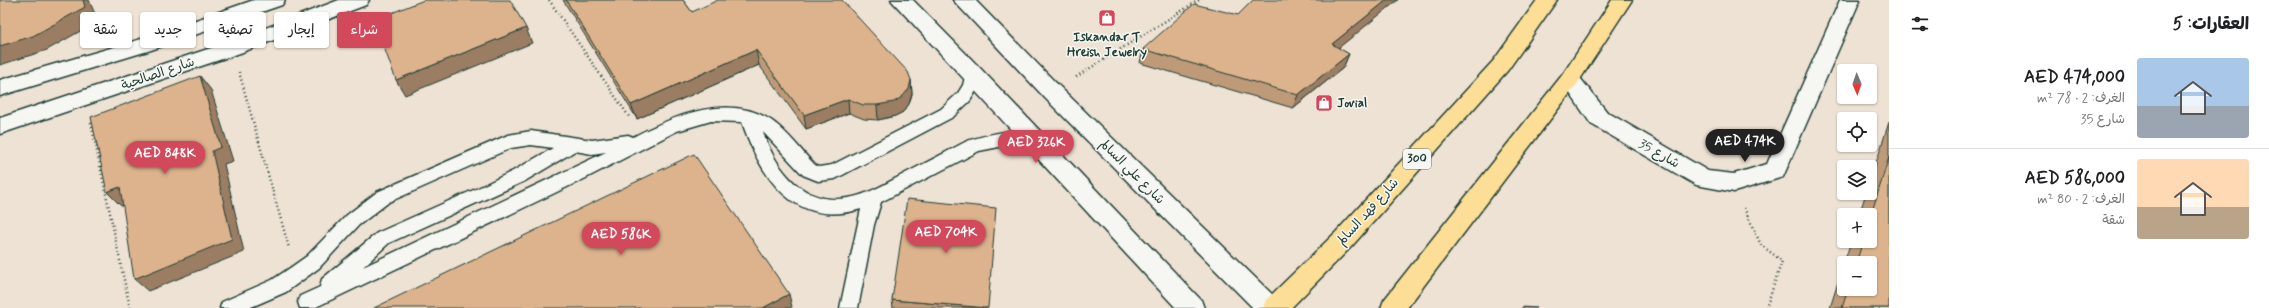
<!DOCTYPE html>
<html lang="ar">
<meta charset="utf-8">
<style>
body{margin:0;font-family:Mynerve,"Playpen Sans Arabic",sans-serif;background:#f6f6f6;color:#202124;direction:rtl;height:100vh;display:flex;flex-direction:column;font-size:15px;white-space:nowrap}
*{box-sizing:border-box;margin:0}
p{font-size:13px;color:#757577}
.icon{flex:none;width:22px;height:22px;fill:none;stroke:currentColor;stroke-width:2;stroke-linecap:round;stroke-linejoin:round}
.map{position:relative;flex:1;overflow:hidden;direction:ltr}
.panel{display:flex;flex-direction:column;background:#fff;width:380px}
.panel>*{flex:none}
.banner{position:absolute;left:12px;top:12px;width:380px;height:36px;direction:rtl;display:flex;gap:8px}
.needle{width:26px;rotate:178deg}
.tools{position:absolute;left:1837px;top:64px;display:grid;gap:8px}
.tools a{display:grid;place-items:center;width:40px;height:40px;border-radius:4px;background:#fff;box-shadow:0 1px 3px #0004;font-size:20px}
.price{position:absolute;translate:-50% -34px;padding:0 9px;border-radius:14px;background:#d1495b;color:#fff;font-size:13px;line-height:26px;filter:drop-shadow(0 1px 2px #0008)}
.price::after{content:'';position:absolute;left:50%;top:24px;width:12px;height:9px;margin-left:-6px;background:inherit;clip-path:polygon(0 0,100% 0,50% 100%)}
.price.current{background:#222;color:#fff}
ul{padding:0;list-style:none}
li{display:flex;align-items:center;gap:12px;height:100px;padding:0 20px}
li+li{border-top:1px solid #e0e0e0}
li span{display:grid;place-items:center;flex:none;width:112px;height:80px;border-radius:4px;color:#555}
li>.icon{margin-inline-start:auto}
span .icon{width:48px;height:48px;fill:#fffc;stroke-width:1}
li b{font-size:17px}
h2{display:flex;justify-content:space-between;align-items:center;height:48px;padding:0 20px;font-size:17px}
.chip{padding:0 14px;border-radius:4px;background:#fff;box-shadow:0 1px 3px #0004;font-size:14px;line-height:36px}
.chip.current{background:#d1495b;color:#fff}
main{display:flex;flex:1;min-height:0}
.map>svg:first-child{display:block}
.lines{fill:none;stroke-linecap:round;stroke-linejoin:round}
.service-casing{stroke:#1f3d34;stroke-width:3}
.minor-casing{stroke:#1f3d34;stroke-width:3}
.tertiary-casing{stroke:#1f3d34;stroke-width:3}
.secondary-casing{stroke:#1f3d34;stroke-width:3}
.primary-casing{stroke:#1f3d34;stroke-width:3}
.path{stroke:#1f3d34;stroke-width:2.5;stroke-dasharray:1 3;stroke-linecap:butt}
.service{fill:#f6f6f2;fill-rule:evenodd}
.minor{fill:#f6f6f2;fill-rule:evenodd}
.tertiary{fill:#f6f6f2;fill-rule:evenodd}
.secondary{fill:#f6f6f2;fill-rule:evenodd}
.primary{fill:#fdde96;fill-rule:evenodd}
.wall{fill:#be9a79;stroke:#1f3d34;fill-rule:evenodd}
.shaded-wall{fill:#9b7d63;stroke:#1f3d34}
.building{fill:#ddb38d;stroke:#1f3d34}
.labels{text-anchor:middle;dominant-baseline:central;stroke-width:3;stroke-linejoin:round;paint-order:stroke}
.shield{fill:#f6f6f2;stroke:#60746d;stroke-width:1}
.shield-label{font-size:12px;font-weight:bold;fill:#1f3d34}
.poi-label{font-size:13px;font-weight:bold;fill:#1f3d34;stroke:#f6f6f2}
.street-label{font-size:13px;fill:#1f3d34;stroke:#f6f6f2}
</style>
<main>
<section class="panel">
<h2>العقارات: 5<svg class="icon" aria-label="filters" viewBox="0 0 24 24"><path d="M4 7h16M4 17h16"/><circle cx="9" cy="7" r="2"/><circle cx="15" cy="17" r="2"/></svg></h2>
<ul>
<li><span style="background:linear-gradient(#a9c7e8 60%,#9aa5b1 0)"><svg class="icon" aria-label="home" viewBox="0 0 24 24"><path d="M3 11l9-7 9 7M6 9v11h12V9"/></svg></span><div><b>AED 474,000</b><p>الغرف: 2 · 78 m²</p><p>شارع 35</p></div></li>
<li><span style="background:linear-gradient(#ffd9b3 60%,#b9a48a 0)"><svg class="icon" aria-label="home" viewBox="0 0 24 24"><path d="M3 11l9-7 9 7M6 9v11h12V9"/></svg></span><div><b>AED 586,000</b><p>الغرف: 2 · 80 m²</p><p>شقة</p></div></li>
</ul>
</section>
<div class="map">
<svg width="1889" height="308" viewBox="0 0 1889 308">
<rect width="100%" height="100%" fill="#eee2d4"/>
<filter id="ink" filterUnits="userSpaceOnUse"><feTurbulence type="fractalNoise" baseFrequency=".025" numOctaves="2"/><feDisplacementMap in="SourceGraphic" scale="8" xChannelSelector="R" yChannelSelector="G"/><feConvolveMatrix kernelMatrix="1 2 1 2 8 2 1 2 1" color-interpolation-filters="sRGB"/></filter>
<g filter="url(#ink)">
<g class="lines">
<defs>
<path id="service" d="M973,67L979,69L981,73L979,86L970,101L953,117L835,179L818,181L803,175L763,132C776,170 804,206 848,198C867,195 885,184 902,175C923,164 945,153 967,141C990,134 1017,127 1041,134L1043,139L1041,144L1035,146H1004L979,151L881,202L874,225L858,308H840L861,209C794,229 761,178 742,122L711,121L677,131L584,179L314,308H300L298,302L300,296L320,287L322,279L377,233L478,188L513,171L553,148L531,145L511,148L389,202L359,225L319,268L286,292L249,308H220L222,302L272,280L290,268L307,256L347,215L377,192L508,135L531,131L592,140L628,135L633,137C674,116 729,92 772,121C789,133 801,151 815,165L819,167L832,165L941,109L958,93L963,85L967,69ZM575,151L592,154L606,152L363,267L389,243L525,181Z"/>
<path id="minor" d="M1840,0H1860L1783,177L1734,192L1696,185L1591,124L1560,79L1563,74L1570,71L1577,74L1607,112L1708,171L1734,174L1767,164Z"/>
<path id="tertiary" d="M254,0H285L282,5L151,50L0,96V80L138,40Z
M339,0H369L366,5L240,53L0,134V118L226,43Z"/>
<path id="secondary" d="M891,0H913L980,68L1201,300L1204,308H1176Z
M953,0H975L1059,86L1278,300L1281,308H1253L1045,98Z"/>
<path id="primary" d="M1537,0H1557L1508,70L1352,246L1291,308H1263L1266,300L1336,232L1494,60Z
M1612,0H1632L1577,84L1407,308H1381L1384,300L1563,74Z"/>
</defs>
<!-- service casing -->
<use href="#service" class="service-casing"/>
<!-- minor casing -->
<use href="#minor" class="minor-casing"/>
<!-- tertiary casing -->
<use href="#tertiary" class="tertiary-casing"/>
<!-- secondary casing -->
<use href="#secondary" class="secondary-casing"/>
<!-- primary casing -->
<use href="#primary" class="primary-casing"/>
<!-- path -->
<path class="path" d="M549,0L630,118
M239,72L289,248
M1076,77L1199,0
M91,123L130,308
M1744,208L1761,245L1782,261L1766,308"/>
<!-- service -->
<use href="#service" class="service"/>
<!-- minor -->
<use href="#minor" class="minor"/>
<!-- tertiary -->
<use href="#tertiary" class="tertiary"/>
<!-- secondary -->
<use href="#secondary" class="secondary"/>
<!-- primary -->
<use href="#primary" class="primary"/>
</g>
<!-- wall -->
<path class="wall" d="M563,0H683L692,12L911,80L912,94L909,104L903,112L895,116L878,120L864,119L849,113L806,129L759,65L637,119Z
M1338,48L1349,54L1343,68L1293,108L1140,63L1143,49Z
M1889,122V308H1830L1851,241H1870V215H1859L1866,193H1870V182ZM1844,263H1870V289H1844Z
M892,300L988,308H893Z"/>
<!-- shaded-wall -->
<path class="shaded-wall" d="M83,0H89L98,21L47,50L0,65V46Z
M1387,0H1398L1326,58L1332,44Z
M526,28L532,43L405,95L396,80Z
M756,50L759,65L637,119L631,105Z
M1349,54L1343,68L1293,108L1298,95Z
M200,76L211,90L233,161L224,164L244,252L148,291L134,279L212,151Z
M911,80L912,94L909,104L903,112L895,116L878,120L877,105Z
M848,99L849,113L806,129L804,115Z
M120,187L134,200L121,206L107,192Z
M789,294L792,307L789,308H763Z"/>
<!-- building -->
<path class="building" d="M0,0H83L85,7L33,36L0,46Z
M424,0H510L526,28L396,80L374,20Z
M566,0H683L692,12L718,0H842L908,72L911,80L909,89L902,97L894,102L877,105H863L848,99L804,115L756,50L631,105Z
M1253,0H1387L1332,44L1349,54L1298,95L1143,49L1194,4L1238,15Z
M200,76L221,147L212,151L232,239L134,279L120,187L107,192L91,117Z
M694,154L789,294L763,308H374Z
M1889,157V308H1842L1848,289H1870V263H1856L1863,241H1870V218Z
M907,199L996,208L988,308L892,300Z
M1522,307L1536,308H1522Z"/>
</g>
<!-- icons -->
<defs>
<symbol id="shop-square" viewBox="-11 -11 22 22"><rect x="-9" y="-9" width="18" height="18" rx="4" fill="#d1495b" stroke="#f6f6f2"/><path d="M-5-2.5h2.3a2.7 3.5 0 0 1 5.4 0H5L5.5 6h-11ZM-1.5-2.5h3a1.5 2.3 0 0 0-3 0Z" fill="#fff"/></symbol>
</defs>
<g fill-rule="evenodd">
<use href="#shop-square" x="1097" y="8" width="20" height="20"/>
<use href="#shop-square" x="1314" y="93" width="20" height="20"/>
</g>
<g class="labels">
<!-- shield labels -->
<rect class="shield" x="1403" y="149" width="28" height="20" rx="3"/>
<g class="shield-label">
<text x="1417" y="159">300</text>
</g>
<!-- poi labels -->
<g class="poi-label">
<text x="1107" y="37">Iskandar T<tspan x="1107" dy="15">Hreish Jewelry</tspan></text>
<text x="1337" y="103" text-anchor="start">Jovial</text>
</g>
<!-- street labels -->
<g class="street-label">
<text transform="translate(158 74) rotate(-19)">شارع الصالحية</text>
<text transform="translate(1659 154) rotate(30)">شارع 35</text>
<text transform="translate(1132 172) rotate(45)">شارع علي السالم</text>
<text transform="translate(1368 212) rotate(-48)">شارع فهد السالم</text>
</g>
</g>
</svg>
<div class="tools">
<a><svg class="needle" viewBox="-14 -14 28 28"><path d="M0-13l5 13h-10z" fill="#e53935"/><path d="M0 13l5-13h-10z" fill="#757577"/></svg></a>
<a><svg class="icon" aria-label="locate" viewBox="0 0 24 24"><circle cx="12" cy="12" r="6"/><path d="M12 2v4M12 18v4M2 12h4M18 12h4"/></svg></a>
<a><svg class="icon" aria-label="layers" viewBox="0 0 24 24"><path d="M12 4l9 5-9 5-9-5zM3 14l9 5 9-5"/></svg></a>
<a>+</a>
<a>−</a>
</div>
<b class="price current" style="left:1745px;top:163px">AED 474K</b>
<b class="price" style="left:1036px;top:164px">AED 326K</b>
<b class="price" style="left:165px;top:175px">AED 848K</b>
<b class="price" style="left:946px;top:254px">AED 704K</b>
<b class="price" style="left:621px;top:256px">AED 586K</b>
<div class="banner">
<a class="chip current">شراء</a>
<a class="chip">إيجار</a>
<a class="chip">تصفية</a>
<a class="chip">جديد</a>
<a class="chip">شقة</a>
</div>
</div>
</main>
